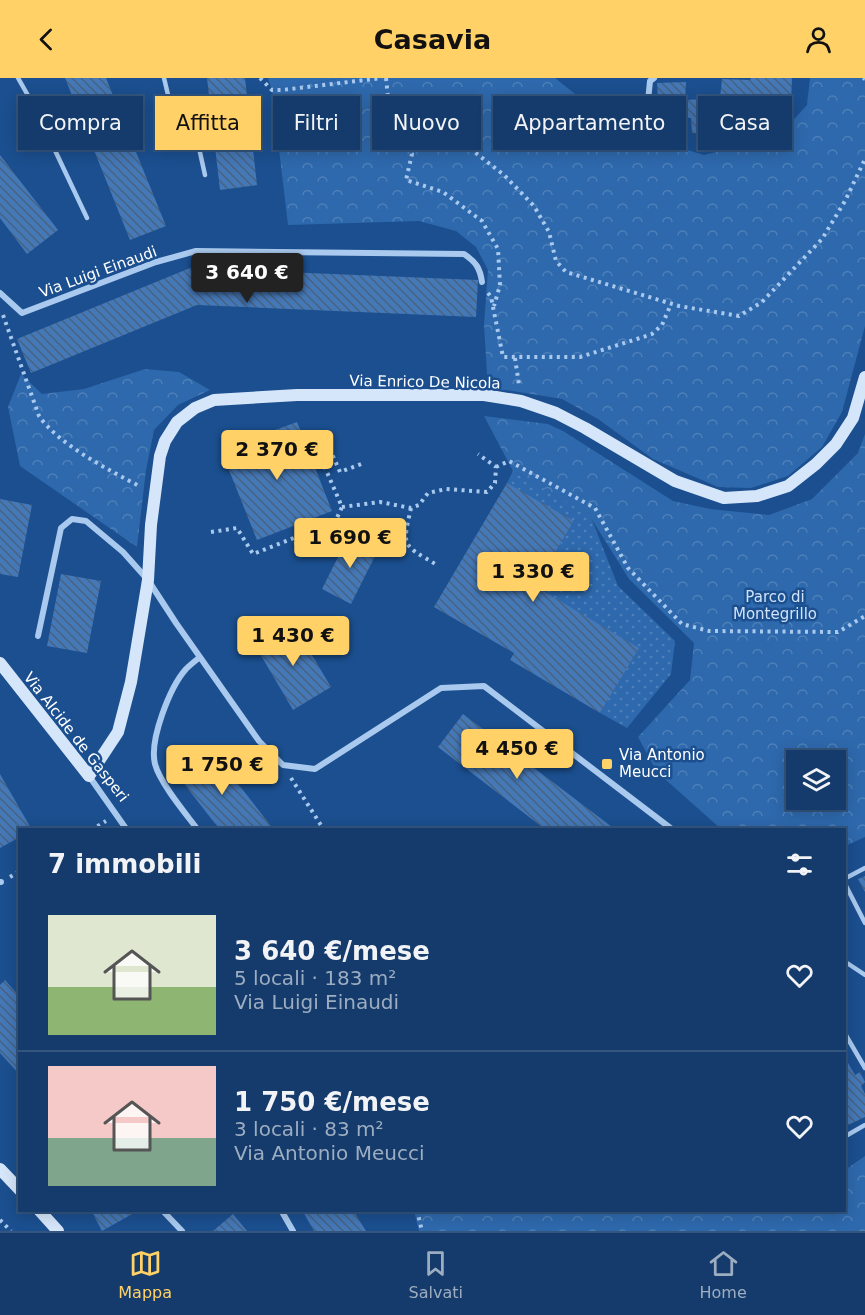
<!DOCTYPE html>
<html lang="it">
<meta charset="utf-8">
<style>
body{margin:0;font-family:"DejaVu Sans",sans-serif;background:#214673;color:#f1f3f6;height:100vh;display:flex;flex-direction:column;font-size:22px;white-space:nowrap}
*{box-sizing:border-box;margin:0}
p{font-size:20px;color:#9dadc1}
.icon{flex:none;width:33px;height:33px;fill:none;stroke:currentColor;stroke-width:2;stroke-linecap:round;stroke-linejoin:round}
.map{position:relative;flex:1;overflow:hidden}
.side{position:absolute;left:18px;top:750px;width:828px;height:384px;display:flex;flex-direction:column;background:#143b6b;border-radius:0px;box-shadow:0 3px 15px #0003,0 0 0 2px #33557e}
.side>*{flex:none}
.guide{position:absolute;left:18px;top:18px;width:830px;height:54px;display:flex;gap:12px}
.tools{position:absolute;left:786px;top:672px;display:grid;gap:12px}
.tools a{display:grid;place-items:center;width:60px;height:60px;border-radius:0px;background:#143b6b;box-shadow:0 3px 15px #0003,0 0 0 2px #33557e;font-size:30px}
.price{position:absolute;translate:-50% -51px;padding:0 14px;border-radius:6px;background:#ffd166;color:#111;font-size:20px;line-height:39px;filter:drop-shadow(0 2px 3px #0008)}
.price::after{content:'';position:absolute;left:50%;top:36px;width:18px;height:14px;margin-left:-9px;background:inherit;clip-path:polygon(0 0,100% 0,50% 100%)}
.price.on{background:#222;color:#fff}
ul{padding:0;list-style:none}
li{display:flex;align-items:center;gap:18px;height:150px;padding:0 30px}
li+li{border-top:2px solid #33557e}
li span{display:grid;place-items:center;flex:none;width:168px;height:120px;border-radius:0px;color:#555}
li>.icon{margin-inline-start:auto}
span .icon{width:72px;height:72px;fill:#fffc;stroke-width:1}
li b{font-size:26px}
h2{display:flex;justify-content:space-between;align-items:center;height:72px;padding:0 30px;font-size:26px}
.pill{padding:0 21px;border-radius:0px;background:#143b6b;box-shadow:0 3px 15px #0003,0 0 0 2px #33557e;font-size:21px;line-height:54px}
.pill.on{background:#ffd166;color:#111}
header{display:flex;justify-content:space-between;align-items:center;height:78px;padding:0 30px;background:#ffd166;color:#111;font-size:27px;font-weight:700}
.tab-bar{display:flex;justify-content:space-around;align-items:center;height:84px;border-top:2px solid #33557e;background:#143b6b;font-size:16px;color:#9dadc1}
.tab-bar a{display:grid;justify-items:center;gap:3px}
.tab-bar .on{color:#ffd166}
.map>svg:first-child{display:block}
.grass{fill:#2e69ad}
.park{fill:url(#park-crowns);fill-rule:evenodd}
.garden{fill:url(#garden-dots)}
.building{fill:url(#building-back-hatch)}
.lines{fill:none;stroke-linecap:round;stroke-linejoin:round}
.path{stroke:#a9c9ee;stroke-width:4;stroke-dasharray:3 4.5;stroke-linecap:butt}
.lane{stroke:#a9c9ee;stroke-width:4.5}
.street{stroke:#a9c9ee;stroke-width:6}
.secondary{stroke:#d6e6fa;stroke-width:12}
.poi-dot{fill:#ffd166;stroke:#1b4f8f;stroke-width:2}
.labels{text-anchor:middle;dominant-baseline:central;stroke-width:5;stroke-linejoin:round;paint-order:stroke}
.street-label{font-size:15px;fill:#fff;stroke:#1b4f8f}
.park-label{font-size:15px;fill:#cfe3fa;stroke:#1b4f8f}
.poi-label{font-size:15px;fill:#fff;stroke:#1b4f8f;text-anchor:start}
</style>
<header><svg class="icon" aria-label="back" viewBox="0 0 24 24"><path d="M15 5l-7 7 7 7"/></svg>Casavia<svg class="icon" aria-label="person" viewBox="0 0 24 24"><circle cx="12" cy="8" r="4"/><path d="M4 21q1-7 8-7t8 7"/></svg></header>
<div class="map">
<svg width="865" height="1153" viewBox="0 0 865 1153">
<defs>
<pattern id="park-crowns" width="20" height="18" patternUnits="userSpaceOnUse" patternTransform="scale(1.5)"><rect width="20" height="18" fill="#2e69ad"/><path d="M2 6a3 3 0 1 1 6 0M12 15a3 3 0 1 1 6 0" fill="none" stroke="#4d80b9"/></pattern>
<pattern id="garden-dots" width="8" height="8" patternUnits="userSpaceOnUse" patternTransform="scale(1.5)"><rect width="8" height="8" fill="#2e69ad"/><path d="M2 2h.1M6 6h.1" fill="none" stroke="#4d80b9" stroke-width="1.8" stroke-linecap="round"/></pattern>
<pattern id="building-back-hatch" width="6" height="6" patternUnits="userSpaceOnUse" patternTransform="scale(1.5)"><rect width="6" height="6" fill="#4478b7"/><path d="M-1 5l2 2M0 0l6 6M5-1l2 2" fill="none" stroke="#486282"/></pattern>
</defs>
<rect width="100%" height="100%" fill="#1b4f8f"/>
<!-- grass -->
<path class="grass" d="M268,0H342L272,12Z"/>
<!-- park -->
<path class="park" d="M342,0H555L599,35L654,62L704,77L769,61L788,48L807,27L810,0H865V248L842,334L822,369L788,398L751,410L718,409L653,381L598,341L562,321L506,312H488L484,247L488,192L476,169L456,153L419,143L288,147L272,12Z
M145,291L179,294L210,312L178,327L154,352L146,392L137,469L20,388L8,329L21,296L42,316L84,311Z
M484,338L548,346L563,353L673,423L710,431L769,437L812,421L858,375L865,356V759L845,768L844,752L721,751L657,694L638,659L690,602L694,565L629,501L589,437L513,393ZM796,682H836V722H796Z
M865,1078V1153H419L414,1133L844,1132L845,1092Z"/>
<!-- garden -->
<path class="garden" d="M513,393L590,437L618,508L675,563L671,596L627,650L600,635L638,570L535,508L574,443L507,405Z"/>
<!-- building -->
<path class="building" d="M65,0H106L166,148L130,162Z
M207,0H245L257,107L220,112Z
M751,0H792L791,26L754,25L753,40L724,36L721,56L692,55L691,40L659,39L657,5L686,4L685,22L720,20L722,1L750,2Z
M0,77L58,152L27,176L0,140Z
M190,190L478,202L476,239L197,227L31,295L17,261Z
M297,344L332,433L257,462L221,372Z
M507,405L574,443L535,508L639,570L600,635L510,582L514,575L434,529Z
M0,421L32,427L18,499L0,496Z
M349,457L378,472L351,526L322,511Z
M61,496L101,503L87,575L47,568Z
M294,547L331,609L293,632L256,569Z
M463,636L616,752H546L438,669Z
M212,672L274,752H220L178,698Z
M0,696L32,752H20V759L0,770Z
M865,798V814L858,801Z
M5,902L20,919V997L0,975V907Z
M844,978L855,997L860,994L865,1004L861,1008L865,1016V1039L846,1048L844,1045Z
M91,1132H132L134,1135L102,1153Z
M302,1132H353L366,1153H314Z
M233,1136L247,1153H213Z"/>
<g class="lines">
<!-- path -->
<path class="path" d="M260,0L272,12H282L382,0
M386,0L389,29L452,26L458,61L504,97L534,128L549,154L556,183L566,194L679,228L739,238L762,224L822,161L845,123L865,81
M863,0L865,1
M389,56L412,76L406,102L443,114L482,143L498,171L500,207L494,228
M488,215L491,219L503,279H580L637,261L652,256L662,247L671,226
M3,237L39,338C59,367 109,392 141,409
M515,280L519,307
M496,389L509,383L595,430L628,490L682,546L709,553L838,554L865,538
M342,429L380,424L411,430L419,427L428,415L446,411L487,414L495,405L496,389L478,376
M411,430C402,470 402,466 437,487
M211,454L237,450L253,476L294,460L298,470L329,457L342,429L317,371L328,367L340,394L364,385
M291,700L324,752
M91,752L106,743
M10,799L20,793
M417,1132L422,1153
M0,1142L11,1153"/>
<!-- lane -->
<path class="lane" d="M18,0L34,28L87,140
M164,0L169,21L193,43L205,97
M844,801L865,790
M844,804L865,845
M844,883L865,897
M844,954L865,990
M844,1059L865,1047"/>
<!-- street -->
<path class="street" d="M646,43L650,3L654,0
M0,215L22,235L156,184L196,173L464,176C476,184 480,190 482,204
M38,558L61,450L72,441L86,443L123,474L148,502L176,545L259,663L283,687L315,691L441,610L484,608L673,752
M89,698L127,752
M198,752C186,736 160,705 155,686C149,662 170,609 186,591C190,587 195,583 200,579
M0,804H1
M162,1132L182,1153
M281,1132L293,1153"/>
<!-- secondary -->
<path class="secondary" d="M0,585L89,698L118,654L131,604L148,502L151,447L160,378L165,363L177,344L195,330L214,322L297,317H484L521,323L556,335L585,350L675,403L724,420L757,418L788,408L816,386L836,366L853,340L865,299
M0,1091L20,1112
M39,1132L58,1153"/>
</g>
<!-- markers -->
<rect class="poi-dot" x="601" y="680" width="12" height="12" rx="3"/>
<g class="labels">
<!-- street labels -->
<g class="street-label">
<text transform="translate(98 194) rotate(-20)">Via Luigi Einaudi</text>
<text transform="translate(425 304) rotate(1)">Via Enrico De Nicola</text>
<text transform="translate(76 659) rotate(52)">Via Alcide de Gasperi</text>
</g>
<!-- park labels -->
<g class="park-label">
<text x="775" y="519">Parco di<tspan x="775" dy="17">Montegrillo</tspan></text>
</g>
<!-- poi labels -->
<g class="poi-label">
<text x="619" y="677">Via Antonio<tspan x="619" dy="17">Meucci</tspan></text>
</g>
</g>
</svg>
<div class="tools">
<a><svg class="icon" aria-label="layers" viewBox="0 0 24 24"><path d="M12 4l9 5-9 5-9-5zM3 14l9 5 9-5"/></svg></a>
</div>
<b class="price on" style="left:247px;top:226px">3 640 €</b>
<b class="price" style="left:277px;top:403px">2 370 €</b>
<b class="price" style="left:350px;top:491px">1 690 €</b>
<b class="price" style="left:533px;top:525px">1 330 €</b>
<b class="price" style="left:293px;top:589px">1 430 €</b>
<b class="price" style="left:517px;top:702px">4 450 €</b>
<b class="price" style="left:222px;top:718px">1 750 €</b>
<div class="guide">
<a class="pill">Compra</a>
<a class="pill on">Affitta</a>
<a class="pill">Filtri</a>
<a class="pill">Nuovo</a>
<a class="pill">Appartamento</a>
<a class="pill">Casa</a>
</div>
<section class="side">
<h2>7 immobili<svg class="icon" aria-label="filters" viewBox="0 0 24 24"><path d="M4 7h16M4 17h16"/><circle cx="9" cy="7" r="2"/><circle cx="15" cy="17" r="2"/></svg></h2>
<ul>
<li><span style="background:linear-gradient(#dfe7d0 60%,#8fb573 0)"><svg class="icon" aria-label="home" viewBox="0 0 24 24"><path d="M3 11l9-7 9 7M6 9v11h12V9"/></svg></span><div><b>3 640 €/mese</b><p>5 locali · 183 m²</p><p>Via Luigi Einaudi</p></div><svg class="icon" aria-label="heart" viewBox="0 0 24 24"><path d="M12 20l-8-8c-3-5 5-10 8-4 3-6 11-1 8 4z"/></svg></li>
<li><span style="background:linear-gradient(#f6c9c9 60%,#7fa58c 0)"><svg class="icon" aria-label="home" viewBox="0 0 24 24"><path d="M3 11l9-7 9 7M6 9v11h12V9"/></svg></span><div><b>1 750 €/mese</b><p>3 locali · 83 m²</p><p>Via Antonio Meucci</p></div><svg class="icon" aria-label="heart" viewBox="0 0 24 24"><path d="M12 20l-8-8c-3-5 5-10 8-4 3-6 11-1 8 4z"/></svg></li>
</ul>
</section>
</div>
<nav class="tab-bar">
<a class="on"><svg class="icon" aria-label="map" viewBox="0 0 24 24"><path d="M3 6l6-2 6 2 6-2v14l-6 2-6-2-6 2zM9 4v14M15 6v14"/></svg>Mappa</a>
<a><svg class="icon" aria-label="saved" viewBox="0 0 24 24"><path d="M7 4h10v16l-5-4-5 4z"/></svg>Salvati</a>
<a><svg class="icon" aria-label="home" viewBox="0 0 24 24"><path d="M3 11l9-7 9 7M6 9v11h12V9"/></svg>Home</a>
</nav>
